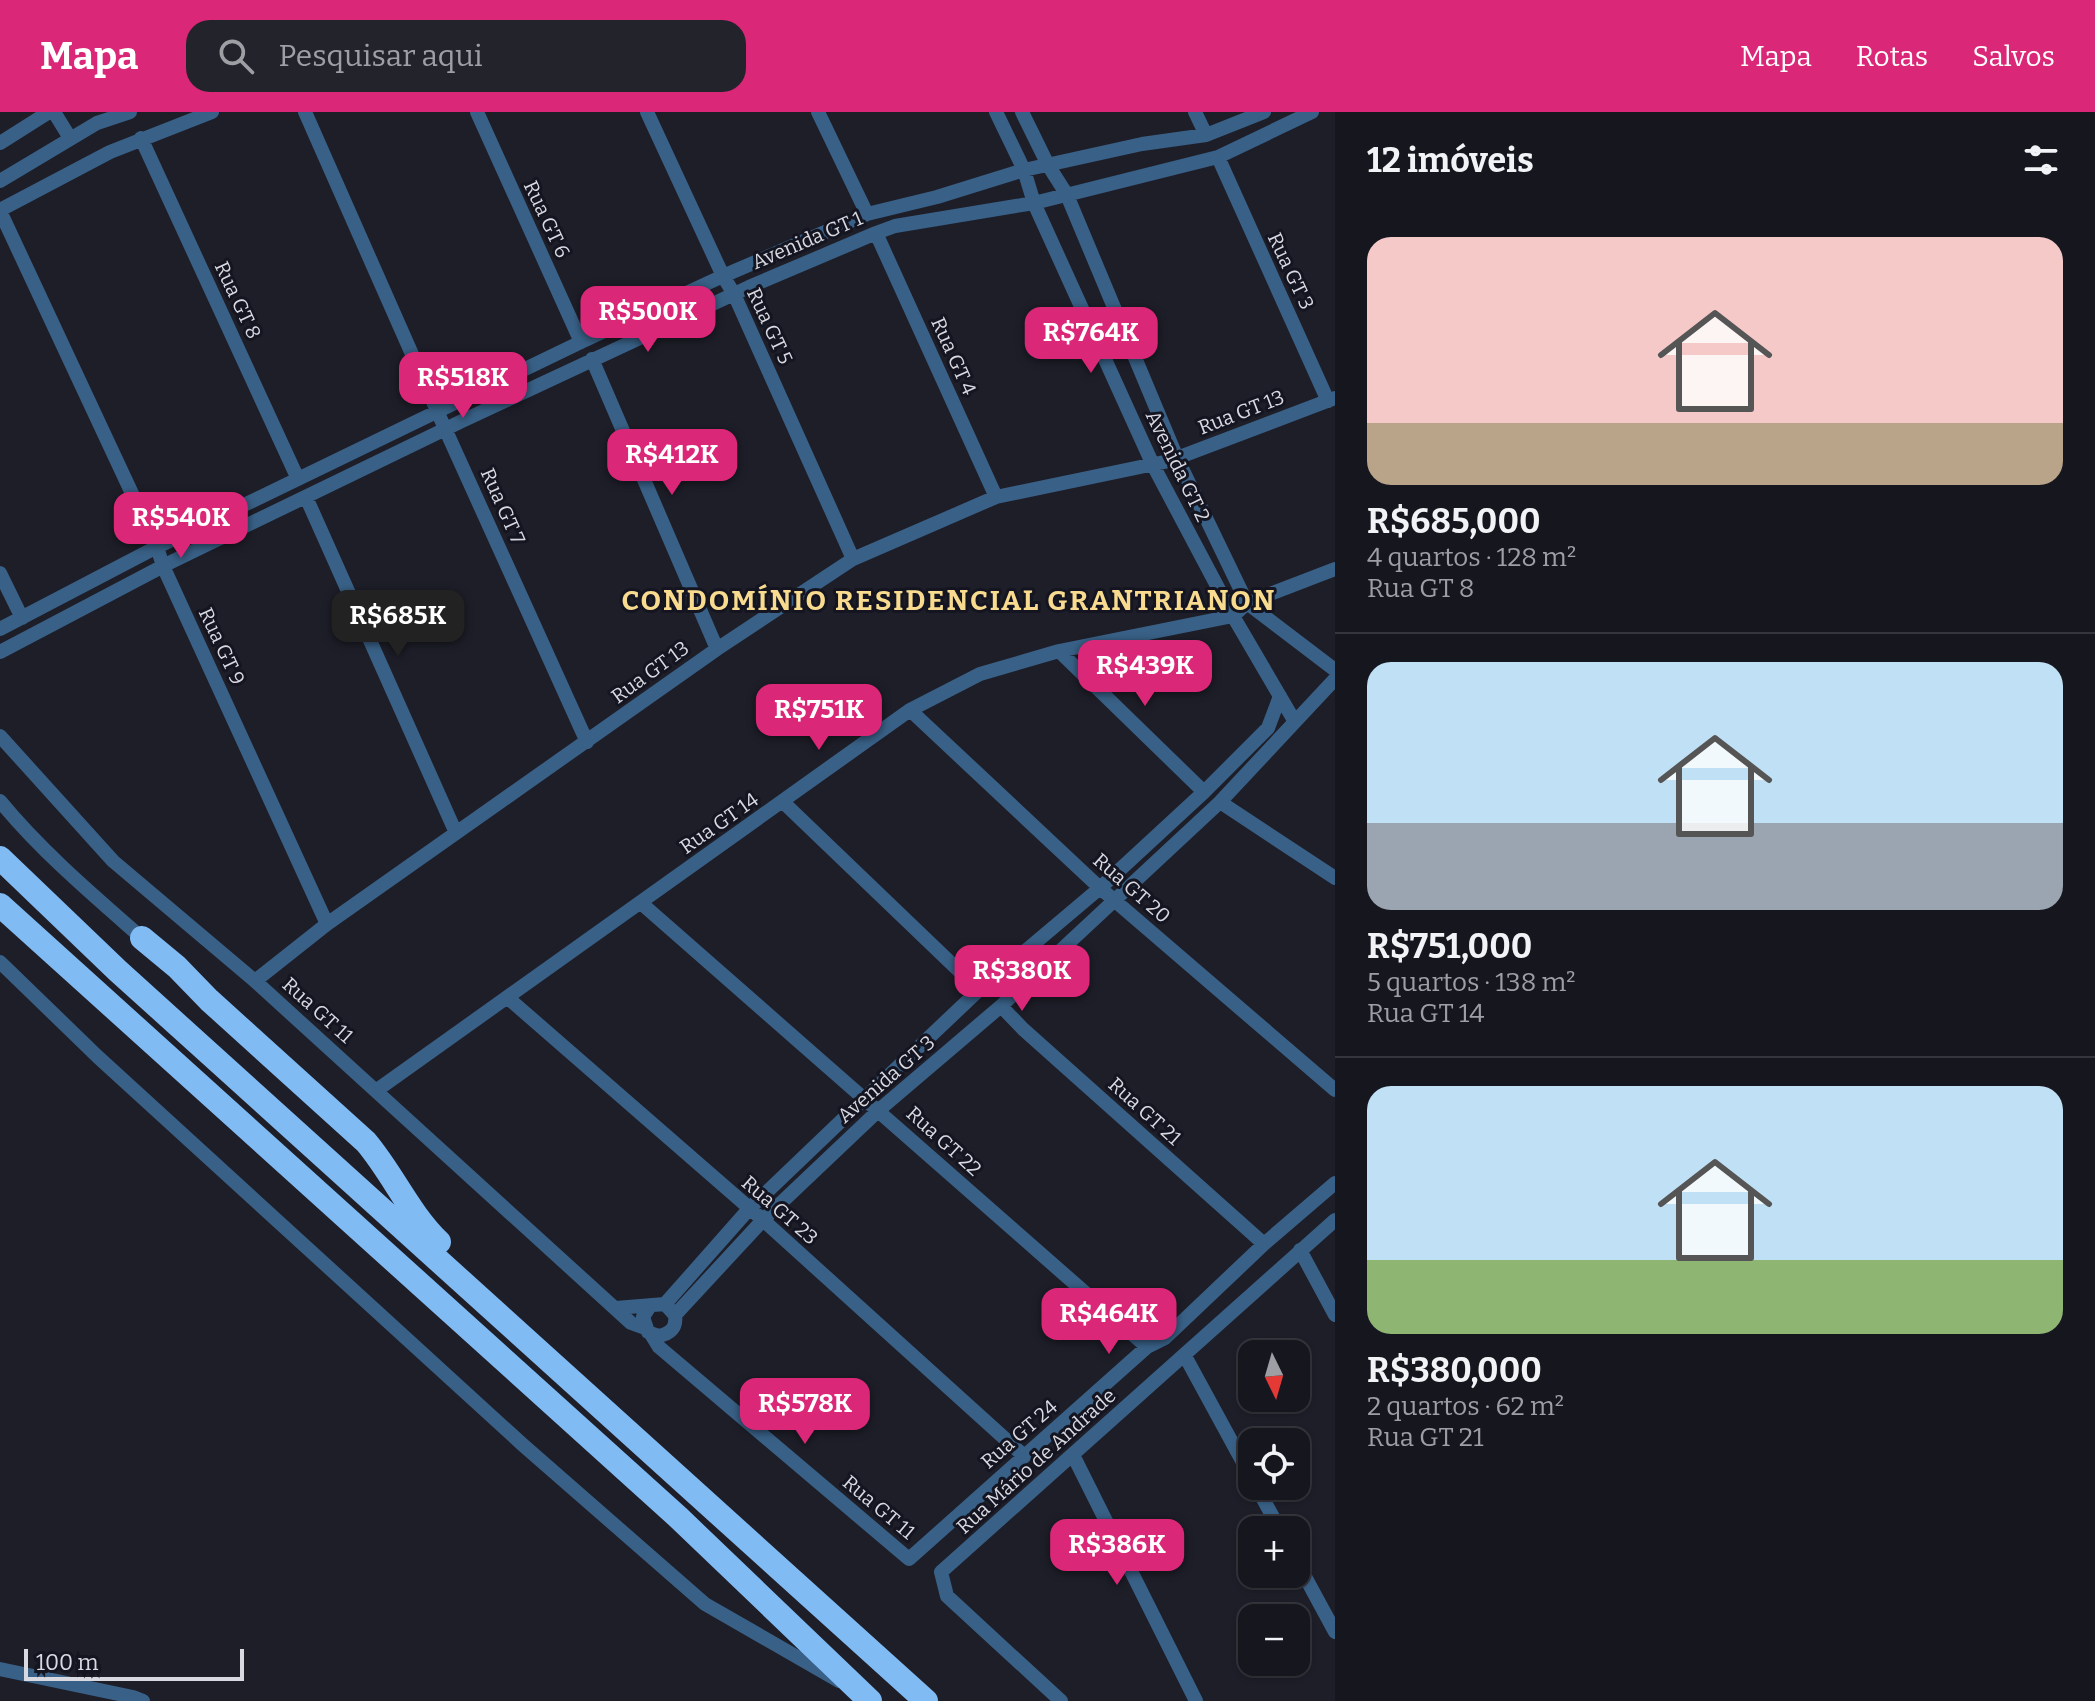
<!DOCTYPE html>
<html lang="pt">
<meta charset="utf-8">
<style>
body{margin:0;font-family:Bitter,serif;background:#23232c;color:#f1f3f6;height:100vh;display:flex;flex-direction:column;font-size:30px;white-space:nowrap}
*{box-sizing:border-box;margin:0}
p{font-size:26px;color:#9e9fa4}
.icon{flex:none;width:44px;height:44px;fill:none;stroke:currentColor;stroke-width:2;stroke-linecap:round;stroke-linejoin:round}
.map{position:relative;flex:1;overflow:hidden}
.panel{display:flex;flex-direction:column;background:#16161f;width:760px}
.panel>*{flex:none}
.needle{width:52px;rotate:175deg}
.fabs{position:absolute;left:1238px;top:1228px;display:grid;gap:16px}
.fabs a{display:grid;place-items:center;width:72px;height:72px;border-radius:16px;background:#16161f;box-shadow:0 2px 6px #0004,0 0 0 2px #35353d;font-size:40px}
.scale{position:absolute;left:24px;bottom:20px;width:220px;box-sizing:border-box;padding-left:8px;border:4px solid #d8d9e1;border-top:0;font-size:22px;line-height:28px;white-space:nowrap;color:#d8d9e1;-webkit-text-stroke:6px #141520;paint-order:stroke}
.price{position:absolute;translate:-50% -68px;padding:0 18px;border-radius:16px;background:#db2777;color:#fff;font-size:26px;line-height:52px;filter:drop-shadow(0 2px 4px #0008)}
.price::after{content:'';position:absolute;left:50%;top:48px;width:24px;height:18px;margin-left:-12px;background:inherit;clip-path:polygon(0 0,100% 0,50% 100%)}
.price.current{background:#222;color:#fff}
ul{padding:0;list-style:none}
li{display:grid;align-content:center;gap:16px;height:424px;padding:0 32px}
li+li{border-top:2px solid #35353d}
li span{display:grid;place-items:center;height:248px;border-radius:24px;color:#555}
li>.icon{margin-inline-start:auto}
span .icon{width:144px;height:144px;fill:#fffc;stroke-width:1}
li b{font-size:34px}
h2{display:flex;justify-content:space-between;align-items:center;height:96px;padding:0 32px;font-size:34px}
header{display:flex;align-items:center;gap:48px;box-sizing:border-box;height:112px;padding:0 40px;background:#db2777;color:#fff}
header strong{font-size:38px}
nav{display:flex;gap:44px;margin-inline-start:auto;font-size:28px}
.search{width:560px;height:72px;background:#23232c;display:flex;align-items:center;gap:20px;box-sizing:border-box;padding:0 28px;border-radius:24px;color:#9e9fa4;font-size:30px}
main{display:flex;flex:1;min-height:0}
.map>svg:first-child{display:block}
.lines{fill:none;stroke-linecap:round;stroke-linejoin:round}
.street{stroke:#396187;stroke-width:14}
.highway{stroke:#81bbf4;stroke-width:24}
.labels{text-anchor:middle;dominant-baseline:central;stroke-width:6;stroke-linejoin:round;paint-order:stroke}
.street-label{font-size:20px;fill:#d8d9e1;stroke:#141520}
.district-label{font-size:28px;font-weight:bold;letter-spacing:2px;fill:#f8db8f;stroke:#141520}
</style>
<header>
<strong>Mapa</strong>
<div class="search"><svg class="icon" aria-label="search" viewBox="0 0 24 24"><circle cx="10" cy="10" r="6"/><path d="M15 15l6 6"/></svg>Pesquisar aqui</div>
<nav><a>Mapa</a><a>Rotas</a><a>Salvos</a></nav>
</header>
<main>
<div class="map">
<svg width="1335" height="1589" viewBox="0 0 1335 1589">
<rect width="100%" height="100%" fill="#1e1e29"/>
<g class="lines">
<!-- street -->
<path class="street" d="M54,0L70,26
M305,0L438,301L587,630
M477,0L581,230
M647,0L723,164L734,182L853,447
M818,0L867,102
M996,0L1024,58L1034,91L1153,353L1233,504L1295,610
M1022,0L1048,53L1067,83L1177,346L1247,491L1335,558
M1195,0L1206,23
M141,26L298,367
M0,31L49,0
M1218,45L1328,289
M0,69L97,11L130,0
M0,98L110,40L212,0
M0,99L157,435L163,454L327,812
M876,121L996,385
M592,247L717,537
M306,385L456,721
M0,461L22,506
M0,517L151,438L581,230L723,164L867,102L937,85L1024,58L1142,32L1206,23L1264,0
M1059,539L1204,680
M0,540L169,451L462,309L749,175L876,121L895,114L1034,91L1218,45L1312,0
M910,598L1100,776L1335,978
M0,624L113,749L255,869L631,1211L645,1216
M0,689C42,740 93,783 142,826
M783,690L979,878
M1220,690L1335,766
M641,791L1147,1235
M0,850L98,945L523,1333L705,1492L839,1569
M255,869L327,812L456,721L717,537L853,447L996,385L1169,349L1335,286
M508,886L763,1108L1023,1343
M1001,894L1023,917L1264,1132
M377,978L910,598L980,562L1059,539L1233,504L1247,491L1335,457
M1300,1138L1335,1203
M665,1192L749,1097L863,988L979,878L1100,776L1204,680L1268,616L1280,584
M616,1196L665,1192L675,1203C677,1216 670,1222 658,1224L648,1220L643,1205L650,1194
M675,1203L763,1108L879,998L1001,894L1220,690L1335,567
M651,1222L659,1235L909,1447L1147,1235L1165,1226L1264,1132L1335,1071
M1185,1244L1252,1367
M1073,1343L1196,1589
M1256,1374L1280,1418
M1296,1448L1335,1520
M0,1557L133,1585L143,1589
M1061,1589L947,1484L941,1460L1335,1108"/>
<!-- highway -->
<path class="highway" d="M0,746L118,859L926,1589
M0,793L679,1406L870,1589
M142,826L177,855L209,888L366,1030C393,1062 409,1101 439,1130"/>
</g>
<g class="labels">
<!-- street labels -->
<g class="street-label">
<text transform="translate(547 107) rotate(65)">Rua GT 6</text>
<text transform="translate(807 128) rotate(-23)">Avenida GT 1</text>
<text transform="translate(1291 159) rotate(65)">Rua GT 3</text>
<text transform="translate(238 188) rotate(65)">Rua GT 8</text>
<text transform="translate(770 214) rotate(65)">Rua GT 5</text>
<text transform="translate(954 244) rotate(66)">Rua GT 4</text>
<text transform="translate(1241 300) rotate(-21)">Rua GT 13</text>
<text transform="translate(1178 354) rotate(64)">Avenida GT 2</text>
<text transform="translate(503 394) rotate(66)">Rua GT 7</text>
<text transform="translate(222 534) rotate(65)">Rua GT 9</text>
<text transform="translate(650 560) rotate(-36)">Rua GT 13</text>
<text transform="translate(719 711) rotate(-35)">Rua GT 14</text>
<text transform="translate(1132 776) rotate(41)">Rua GT 20</text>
<text transform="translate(318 898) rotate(42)">Rua GT 11</text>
<text transform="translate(886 967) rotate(-41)">Avenida GT 3</text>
<text transform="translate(1145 999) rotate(42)">Rua GT 21</text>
<text transform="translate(944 1029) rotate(42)">Rua GT 22</text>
<text transform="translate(780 1098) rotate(41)">Rua GT 23</text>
<text transform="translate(1019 1322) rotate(-41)">Rua GT 24</text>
<text transform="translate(1036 1349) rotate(-42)">Rua Mário de Andrade</text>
<text transform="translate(879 1395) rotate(40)">Rua GT 11</text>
</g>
<!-- district labels -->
<g class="district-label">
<text x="949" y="488">CONDOMÍNIO RESIDENCIAL GRANTRIANON</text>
</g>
</g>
</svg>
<div class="fabs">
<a><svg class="needle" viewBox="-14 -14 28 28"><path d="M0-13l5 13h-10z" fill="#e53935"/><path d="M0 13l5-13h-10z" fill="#9e9fa4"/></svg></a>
<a><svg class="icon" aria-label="locate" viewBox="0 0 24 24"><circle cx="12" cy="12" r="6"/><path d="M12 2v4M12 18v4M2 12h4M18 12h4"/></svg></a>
<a>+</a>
<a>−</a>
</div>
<div class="scale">100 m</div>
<b class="price" style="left:648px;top:242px">R$500K</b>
<b class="price" style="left:1091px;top:263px">R$764K</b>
<b class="price" style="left:463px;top:308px">R$518K</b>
<b class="price" style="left:672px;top:385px">R$412K</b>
<b class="price" style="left:181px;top:448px">R$540K</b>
<b class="price current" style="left:398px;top:546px">R$685K</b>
<b class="price" style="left:1145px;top:596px">R$439K</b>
<b class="price" style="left:819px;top:640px">R$751K</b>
<b class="price" style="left:1022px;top:901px">R$380K</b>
<b class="price" style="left:1109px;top:1244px">R$464K</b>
<b class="price" style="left:805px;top:1334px">R$578K</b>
<b class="price" style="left:1117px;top:1475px">R$386K</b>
</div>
<section class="panel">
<h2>12 imóveis<svg class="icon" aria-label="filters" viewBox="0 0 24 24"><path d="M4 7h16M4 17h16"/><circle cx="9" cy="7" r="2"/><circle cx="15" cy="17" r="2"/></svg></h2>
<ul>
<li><span style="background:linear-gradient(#f6c9c9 75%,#b9a48a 0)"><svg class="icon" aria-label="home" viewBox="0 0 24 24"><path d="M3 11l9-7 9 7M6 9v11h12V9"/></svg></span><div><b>R$685,000</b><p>4 quartos · 128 m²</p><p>Rua GT 8</p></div></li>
<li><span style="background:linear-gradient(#bfe0f5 65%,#9aa5b1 0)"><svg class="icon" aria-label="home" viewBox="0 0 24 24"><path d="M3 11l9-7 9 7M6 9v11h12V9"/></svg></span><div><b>R$751,000</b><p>5 quartos · 138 m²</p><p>Rua GT 14</p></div></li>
<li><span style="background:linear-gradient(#bfe0f5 70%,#8fb573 0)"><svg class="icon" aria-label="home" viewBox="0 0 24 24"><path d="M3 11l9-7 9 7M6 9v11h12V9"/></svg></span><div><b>R$380,000</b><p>2 quartos · 62 m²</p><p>Rua GT 21</p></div></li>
</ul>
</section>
</main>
